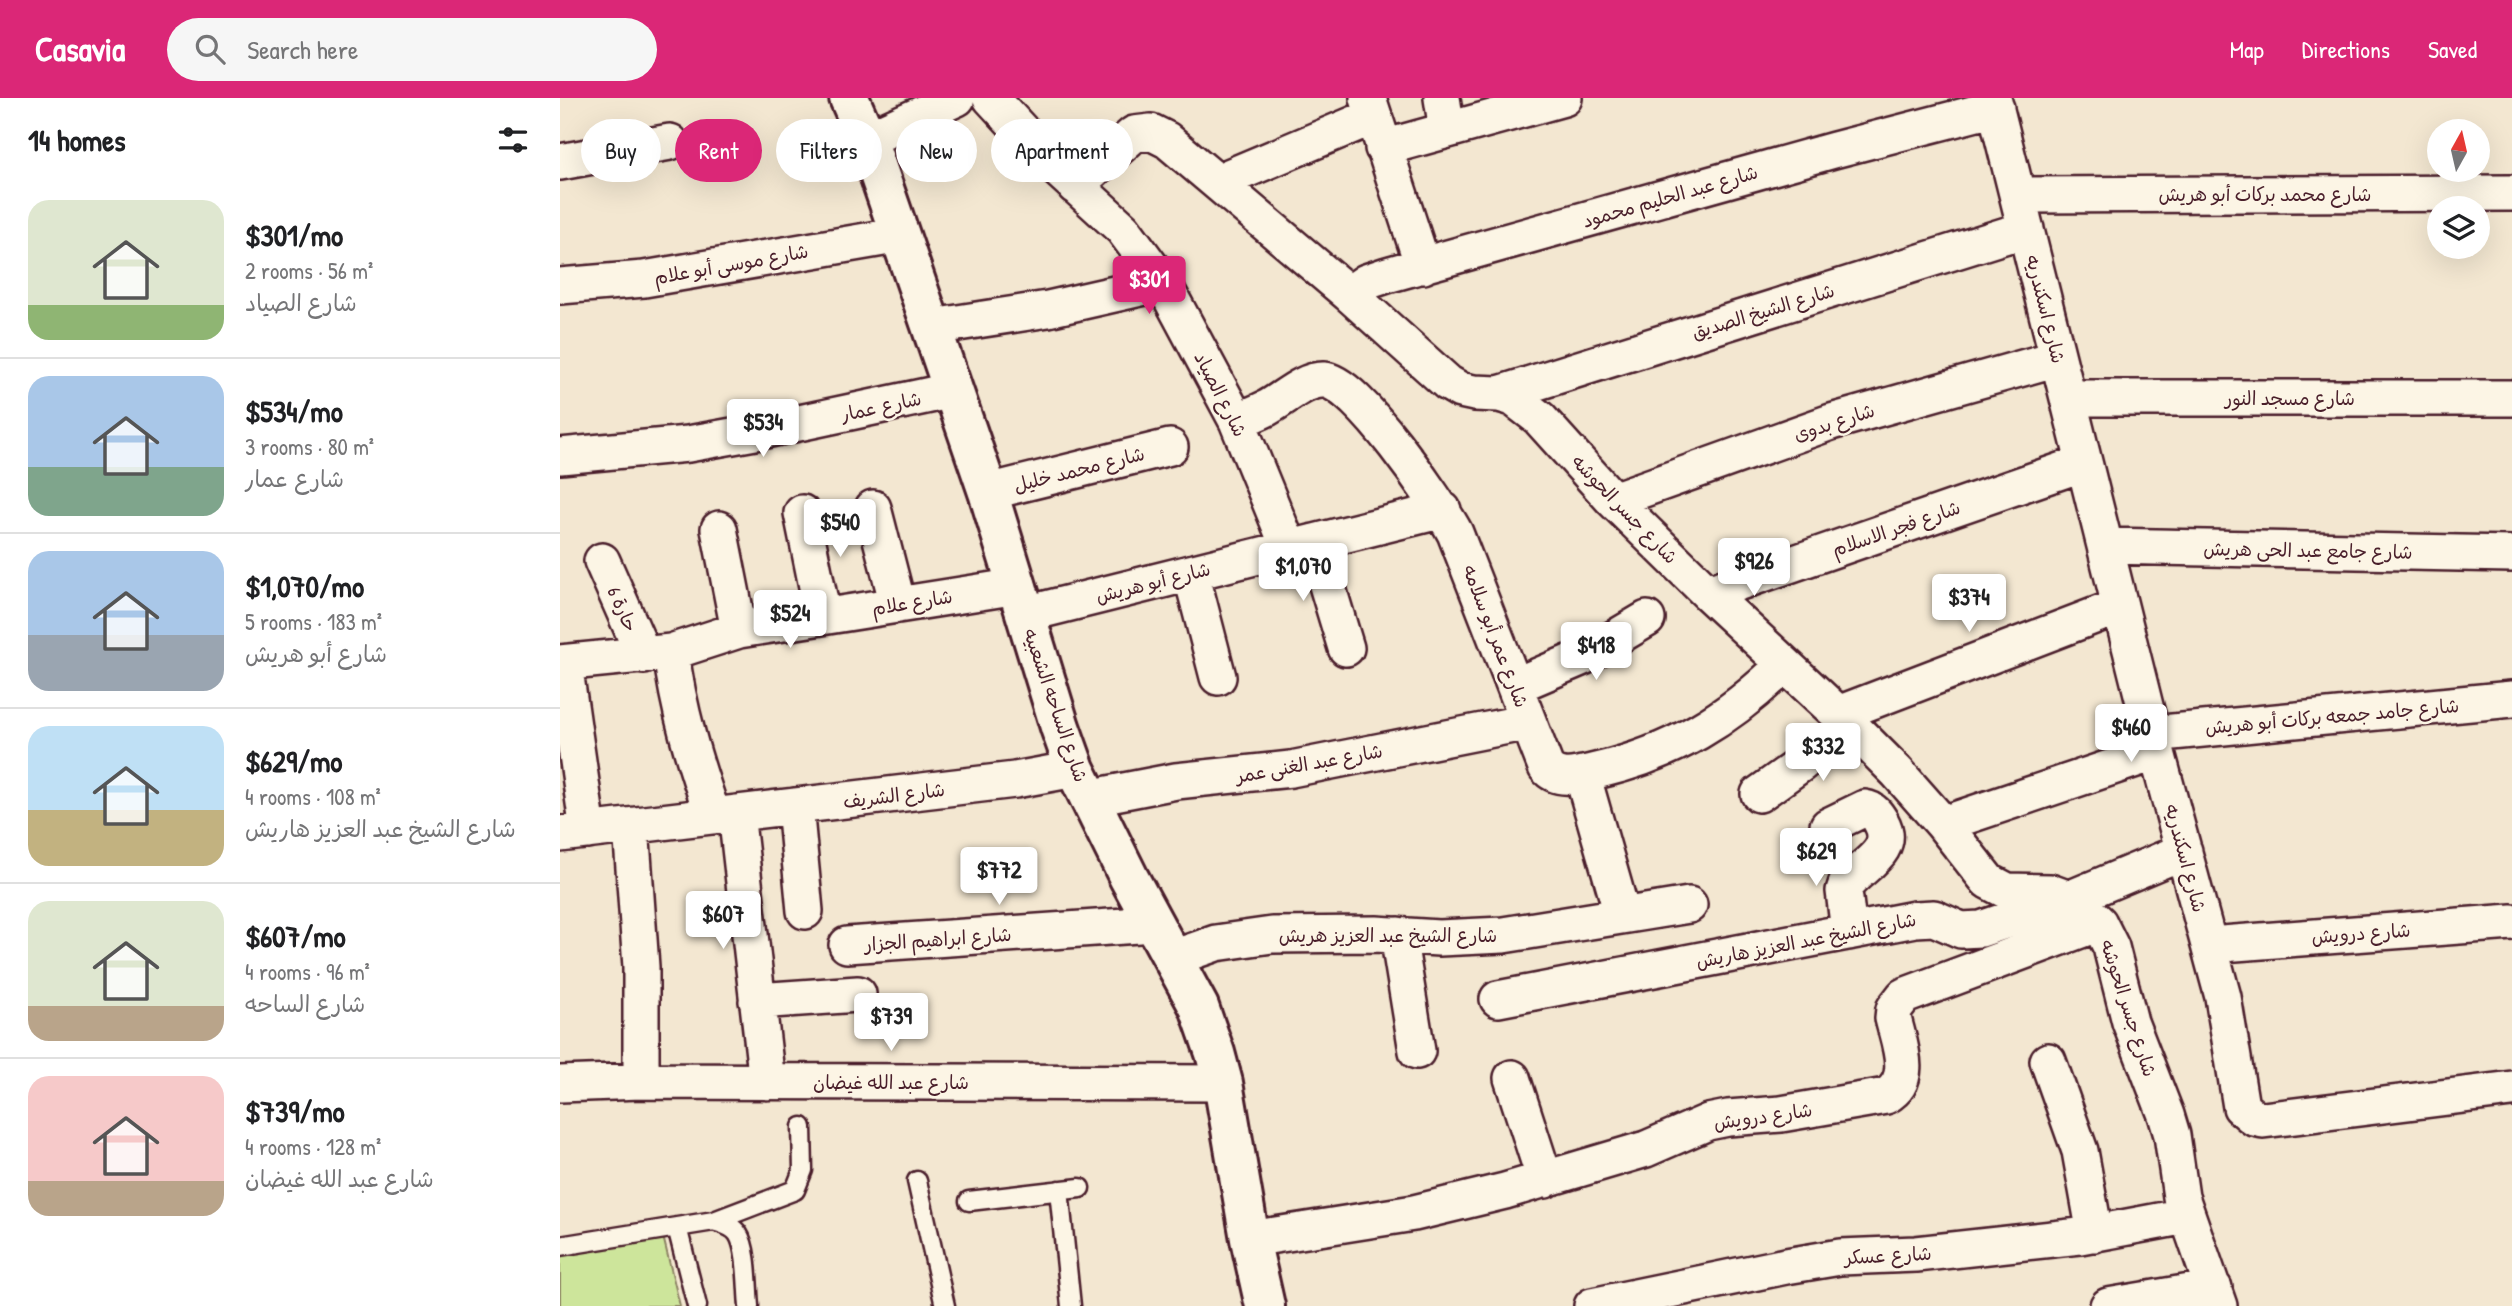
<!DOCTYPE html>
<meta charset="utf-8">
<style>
body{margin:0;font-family:"Patrick Hand","Playpen Sans Arabic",sans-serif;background:#f6f6f6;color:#202124;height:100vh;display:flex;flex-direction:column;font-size:26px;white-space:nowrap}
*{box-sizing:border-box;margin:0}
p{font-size:23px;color:#757577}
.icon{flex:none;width:38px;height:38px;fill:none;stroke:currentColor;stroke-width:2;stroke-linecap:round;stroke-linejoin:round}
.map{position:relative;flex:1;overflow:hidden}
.side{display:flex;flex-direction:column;background:#fff;width:560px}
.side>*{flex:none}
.hud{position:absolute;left:21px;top:21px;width:665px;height:63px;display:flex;gap:14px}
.needle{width:46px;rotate:8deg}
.controls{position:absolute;left:1867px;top:21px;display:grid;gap:14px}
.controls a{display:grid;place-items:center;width:63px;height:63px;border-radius:50%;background:#fff;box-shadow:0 7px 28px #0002;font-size:35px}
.price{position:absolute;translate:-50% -60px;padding:0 16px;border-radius:7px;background:#fff;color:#222;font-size:23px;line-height:46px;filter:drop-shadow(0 2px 4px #0008)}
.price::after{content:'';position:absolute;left:50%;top:42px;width:21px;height:16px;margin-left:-10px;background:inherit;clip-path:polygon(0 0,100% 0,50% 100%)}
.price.on{background:#db2777;color:#fff}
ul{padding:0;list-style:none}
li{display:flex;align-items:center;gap:21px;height:175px;padding:0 28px}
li+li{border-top:2px solid #e0e0e0}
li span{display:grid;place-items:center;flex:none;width:196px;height:140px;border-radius:21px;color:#555}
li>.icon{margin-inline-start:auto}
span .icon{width:84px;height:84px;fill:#fffc;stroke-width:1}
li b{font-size:30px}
h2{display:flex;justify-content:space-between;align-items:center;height:84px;padding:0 28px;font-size:30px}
.tag{padding:0 24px;border-radius:32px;background:#fff;box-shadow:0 7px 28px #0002;font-size:24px;line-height:63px}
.tag.on{background:#db2777;color:#fff}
header{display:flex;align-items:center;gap:42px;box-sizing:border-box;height:98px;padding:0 35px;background:#db2777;color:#fff}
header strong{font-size:33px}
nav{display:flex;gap:38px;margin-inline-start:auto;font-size:24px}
.search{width:490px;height:63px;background:#f6f6f6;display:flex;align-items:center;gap:18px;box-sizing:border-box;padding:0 24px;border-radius:38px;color:#757577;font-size:26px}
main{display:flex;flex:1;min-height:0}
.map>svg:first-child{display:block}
.green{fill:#cde59b;stroke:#8c8263;stroke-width:2}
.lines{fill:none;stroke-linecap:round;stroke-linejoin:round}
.service-casing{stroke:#4a1f2b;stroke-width:23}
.minor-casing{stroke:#4a1f2b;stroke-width:40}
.secondary-casing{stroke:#4a1f2b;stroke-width:44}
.service{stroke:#fcf5e5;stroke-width:18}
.minor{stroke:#fcf5e5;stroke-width:35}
.secondary{stroke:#fcf5e5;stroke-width:38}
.labels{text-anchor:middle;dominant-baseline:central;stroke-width:5;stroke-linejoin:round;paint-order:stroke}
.street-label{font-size:19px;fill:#4a1f2b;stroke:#fcf5e5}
</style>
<header>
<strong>Casavia</strong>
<div class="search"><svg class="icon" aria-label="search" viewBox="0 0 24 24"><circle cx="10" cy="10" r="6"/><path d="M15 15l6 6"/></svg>Search here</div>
<nav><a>Map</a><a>Directions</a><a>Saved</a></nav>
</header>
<main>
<section class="side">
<h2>14 homes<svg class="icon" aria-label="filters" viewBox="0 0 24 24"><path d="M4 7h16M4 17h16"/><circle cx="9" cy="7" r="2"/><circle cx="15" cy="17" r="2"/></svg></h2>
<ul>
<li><span style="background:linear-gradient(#dfe7d0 75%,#8fb573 0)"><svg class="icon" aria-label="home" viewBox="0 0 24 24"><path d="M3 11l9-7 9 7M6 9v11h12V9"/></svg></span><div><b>$301/mo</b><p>2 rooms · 56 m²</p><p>شارع الصياد</p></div></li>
<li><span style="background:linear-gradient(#a9c7e8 65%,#7fa58c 0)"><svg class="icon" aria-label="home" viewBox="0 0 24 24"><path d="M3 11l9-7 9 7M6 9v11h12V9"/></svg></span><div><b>$534/mo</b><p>3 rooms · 80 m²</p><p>شارع عمار</p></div></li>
<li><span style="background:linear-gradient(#a9c7e8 60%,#9aa5b1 0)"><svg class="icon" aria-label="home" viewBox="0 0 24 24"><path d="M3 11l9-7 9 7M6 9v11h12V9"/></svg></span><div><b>$1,070/mo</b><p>5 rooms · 183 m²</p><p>شارع أبو هريش</p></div></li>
<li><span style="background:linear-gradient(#bfe0f5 60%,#c2b280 0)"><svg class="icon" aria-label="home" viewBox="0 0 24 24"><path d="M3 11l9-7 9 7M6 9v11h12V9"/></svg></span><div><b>$629/mo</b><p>4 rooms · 108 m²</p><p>شارع الشيخ عبد العزيز هاريش</p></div></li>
<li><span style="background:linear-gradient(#dfe7d0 75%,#b9a48a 0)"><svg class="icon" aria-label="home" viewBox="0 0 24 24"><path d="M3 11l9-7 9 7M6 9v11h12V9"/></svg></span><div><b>$607/mo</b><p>4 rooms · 96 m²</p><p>شارع الساحه</p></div></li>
<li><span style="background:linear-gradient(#f6c9c9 75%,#b9a48a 0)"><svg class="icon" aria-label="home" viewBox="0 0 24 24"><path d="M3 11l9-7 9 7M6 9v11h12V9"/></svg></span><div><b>$739/mo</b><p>4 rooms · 128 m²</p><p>شارع عبد الله غيضان</p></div></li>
</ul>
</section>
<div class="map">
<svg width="1952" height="1208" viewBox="0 0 1952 1208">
<rect width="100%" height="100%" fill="#f3e7d1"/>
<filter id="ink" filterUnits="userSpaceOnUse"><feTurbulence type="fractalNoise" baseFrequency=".0143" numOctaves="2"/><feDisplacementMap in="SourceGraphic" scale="14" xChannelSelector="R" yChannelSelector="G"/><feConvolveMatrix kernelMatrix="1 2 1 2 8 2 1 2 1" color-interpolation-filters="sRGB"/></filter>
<g filter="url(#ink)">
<!-- green -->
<path class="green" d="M101,1130L120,1208H0V1155Z"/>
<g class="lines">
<defs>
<path id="service" d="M357,1083L385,1208
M499,1092L511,1208
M409,1103L520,1090
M154,1123L235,1092L243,1072L242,1029
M117,1129L137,1208
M0,1148L154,1123C162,1126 172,1127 178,1136C188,1151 187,1189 189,1208"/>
<path id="minor" d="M431,0L493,67L563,131L603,185L677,323L729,450
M808,0L863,168
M882,0L887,32
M1433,0L1592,636L1663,899L1681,1009L1694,1020L1703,1022L1952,991
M307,41L397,0
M823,50L1004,0
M0,64L110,44
M657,84L814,18
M515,88L574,36L591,34L607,42L789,196L888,285L900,292L914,295L939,296L953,300L979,320L1053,402L1148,495L1289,626L1337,674L1383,726L1428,783L1447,793L1490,794L1509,801L1520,807L1539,825L1551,849L1570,924L1606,1017L1612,1037L1621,1099L1659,1208
M1458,97L1952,95
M0,188L84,181L341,137
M789,196L806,184L827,177L1274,52L1436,10
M372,229L488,211L603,185
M939,296L1466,131
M1508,300H1952
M677,323C687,319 697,315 707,310C724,301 744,281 764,282C796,283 879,405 895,435L986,669C998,684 1019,677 1036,673C1113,655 1168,622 1224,567
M0,358L128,346L206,332L394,292
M428,394L610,349
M1053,402L1271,324L1498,260
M313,410L338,507
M242,415L263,518
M159,431L179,532
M754,444L786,550
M1545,448L1952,456
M42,463L84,558
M631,475L658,579
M1148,495L1524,365
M466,516L883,412
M111,554C118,611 134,663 153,718
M0,565L111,554L179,532L458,488
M4,565L28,733
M955,588L1023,559L1087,521
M1278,616L1560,508
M1592,636L1952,601
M1022,676L1062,816
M1199,696L1241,666L1289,626
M528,700L616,683L731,671L968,624
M235,708L245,813
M176,715L207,984
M1383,726L1597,654
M71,728L81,869V983
M1268,728L1305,710C1313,711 1317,717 1321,724C1338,754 1299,768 1286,787L1284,793L1289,834
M0,736L455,682L515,671
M838,837L857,953
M287,847L594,826
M1649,847L1952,824
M613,860L656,845L712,837L816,836L879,840L943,837L1129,807
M938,901L1355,821L1374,820L1401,832L1421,831L1509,801L1624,753
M197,903L298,896
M1488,963L1520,1053L1535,1136
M952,980L985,1082
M0,986L81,983L663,985
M690,1141L854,1115L945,1093L1086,1051L1148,1024L1168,1020L1221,1016L1326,998C1355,982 1339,946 1333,920L1334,911L1344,898L1539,825
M1032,1208L1226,1168L1280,1159L1356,1156L1520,1138L1626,1118
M1548,1208L1654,1190"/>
<path id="secondary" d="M289,0L307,41L428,394L500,629L515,671L569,780L639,909L655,955L663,985L690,1141L705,1208"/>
</defs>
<!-- service casing -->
<use href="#service" class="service-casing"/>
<!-- minor casing -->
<use href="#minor" class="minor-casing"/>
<!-- secondary casing -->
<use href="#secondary" class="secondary-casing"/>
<!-- service -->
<use href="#service" class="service"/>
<!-- minor -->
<use href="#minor" class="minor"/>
<!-- secondary -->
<use href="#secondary" class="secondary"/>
</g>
</g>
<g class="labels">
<!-- street labels -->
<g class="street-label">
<text x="1705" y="96">شارع محمد بركات أبو هريش</text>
<text transform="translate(1110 98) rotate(-16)">شارع عبد الحليم محمود</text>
<text transform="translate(171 166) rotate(-10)">شارع موسى أبو علام</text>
<text transform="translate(1486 211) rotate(76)">شارع اسكندريه</text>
<text transform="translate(1203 213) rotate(-17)">شارع الشيخ الصديق</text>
<text transform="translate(661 296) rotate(63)">شارع الصياد</text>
<text x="1730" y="300">شارع مسجد النور</text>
<text transform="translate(321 308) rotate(-12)">شارع عمار</text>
<text transform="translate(1274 324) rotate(-18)">شارع بدوى</text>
<text transform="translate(519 371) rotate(-14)">شارع محمد خليل</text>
<text transform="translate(1065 411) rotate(46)">شارع جسر الحوشه</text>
<text transform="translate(1336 430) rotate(-19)">شارع فجر الاسلام</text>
<text transform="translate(1748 452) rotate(1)">شارع جامع عبد الحى هريش</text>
<text transform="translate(593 484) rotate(-14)">شارع أبو هريش</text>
<text transform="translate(352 504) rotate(-9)">شارع علام</text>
<text transform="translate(63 511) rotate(66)">حارة 6</text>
<text transform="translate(936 538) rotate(69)">شارع عمر أبو سلامه</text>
<text transform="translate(496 607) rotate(71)">شارع الساحه الشعبيه</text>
<text transform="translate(1772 618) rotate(-5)">شارع جامد جمعه بركات أبو هريش</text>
<text transform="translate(749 665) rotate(-10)">شارع عبد الغنى عمر</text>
<text transform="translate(334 697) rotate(-7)">شارع الشريف</text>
<text transform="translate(1626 760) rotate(75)">شارع اسكندريه</text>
<text transform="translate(1801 835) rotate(-4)">شارع درويش</text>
<text x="828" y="837">شارع الشيخ عبد العزيز هريش</text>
<text transform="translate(378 841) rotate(-4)">شارع ابراهيم الجزار</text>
<text transform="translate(1246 842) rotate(-11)">شارع الشيخ عبد العزيز هاريش</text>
<text transform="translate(1569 910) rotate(72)">شارع جسر الحوشه</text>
<text x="331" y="984">شارع عبد الله غيضان</text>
<text transform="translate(1203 1018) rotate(-8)">شارع درويش</text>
<text transform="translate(1328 1157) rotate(-3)">شارع عسكر</text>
</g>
</g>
</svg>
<div class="controls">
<a><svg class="needle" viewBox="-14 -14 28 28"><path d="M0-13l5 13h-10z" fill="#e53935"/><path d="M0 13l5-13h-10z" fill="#757577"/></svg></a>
<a><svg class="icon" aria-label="layers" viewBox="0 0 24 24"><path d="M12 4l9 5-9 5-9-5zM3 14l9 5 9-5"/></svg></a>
</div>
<b class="price on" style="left:589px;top:218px">$301</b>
<b class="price" style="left:203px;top:361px">$534</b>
<b class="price" style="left:280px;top:461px">$540</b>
<b class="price" style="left:1194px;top:500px">$926</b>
<b class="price" style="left:743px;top:505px">$1,070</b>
<b class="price" style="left:1409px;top:536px">$374</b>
<b class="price" style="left:230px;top:552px">$524</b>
<b class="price" style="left:1036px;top:584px">$418</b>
<b class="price" style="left:1571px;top:666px">$460</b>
<b class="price" style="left:1263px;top:685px">$332</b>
<b class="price" style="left:1256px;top:790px">$629</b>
<b class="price" style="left:439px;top:809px">$772</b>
<b class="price" style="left:163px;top:853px">$607</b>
<b class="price" style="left:331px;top:955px">$739</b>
<div class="hud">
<a class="tag">Buy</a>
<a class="tag on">Rent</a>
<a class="tag">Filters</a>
<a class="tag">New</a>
<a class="tag">Apartment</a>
</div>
</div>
</main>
